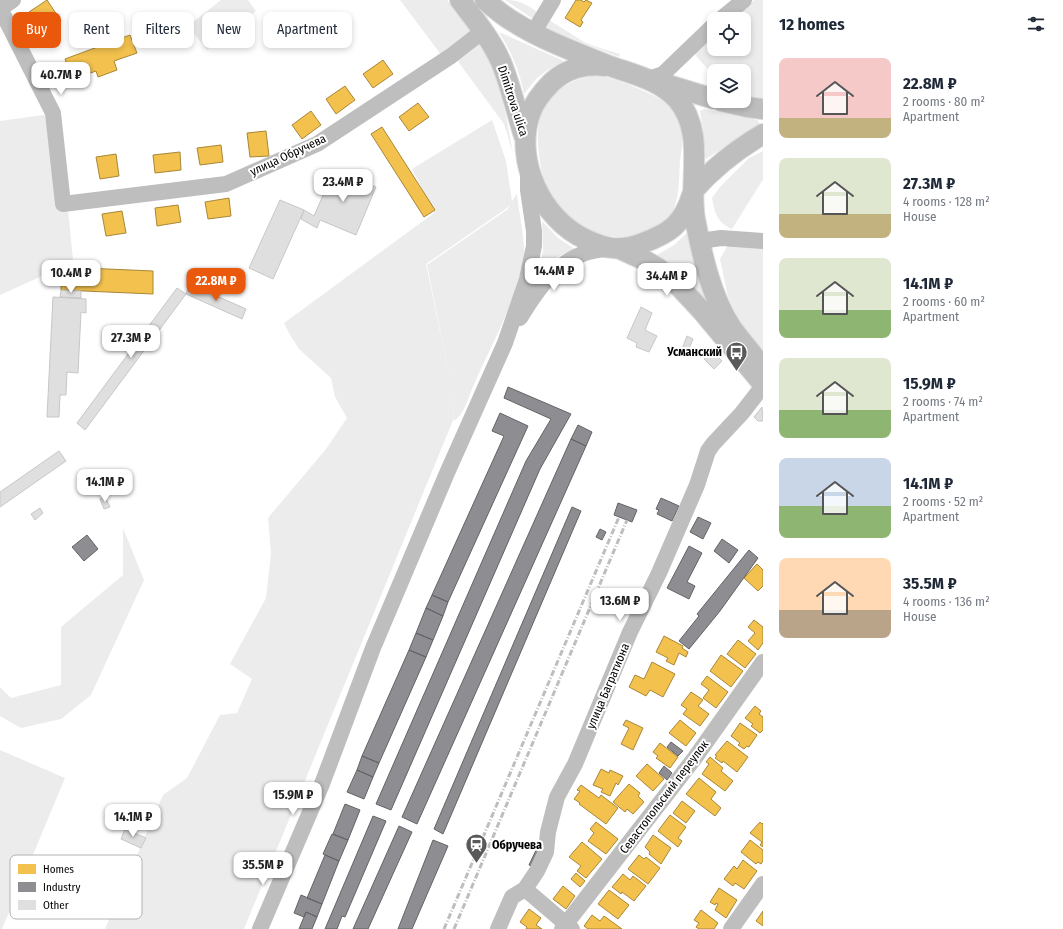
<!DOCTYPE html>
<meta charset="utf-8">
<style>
body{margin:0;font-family:"Fira Sans Condensed",sans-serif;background:#f6f6f7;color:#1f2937;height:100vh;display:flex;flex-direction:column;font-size:15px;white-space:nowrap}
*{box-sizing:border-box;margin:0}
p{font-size:13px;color:#747a83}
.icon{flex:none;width:22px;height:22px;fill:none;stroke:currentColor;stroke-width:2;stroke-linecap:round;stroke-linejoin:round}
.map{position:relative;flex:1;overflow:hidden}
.panel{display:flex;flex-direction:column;background:#fff;width:300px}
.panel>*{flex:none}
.hud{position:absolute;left:12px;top:12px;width:380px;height:36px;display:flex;gap:8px}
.buttons{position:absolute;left:707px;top:12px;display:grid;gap:8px}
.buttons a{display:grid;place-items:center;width:44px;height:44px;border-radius:8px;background:#fff;box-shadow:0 2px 6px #0003;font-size:20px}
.price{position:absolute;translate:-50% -34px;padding:0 9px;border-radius:8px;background:#fff;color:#222;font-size:13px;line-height:26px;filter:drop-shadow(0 1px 2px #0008)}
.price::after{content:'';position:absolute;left:50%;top:24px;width:12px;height:9px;margin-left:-6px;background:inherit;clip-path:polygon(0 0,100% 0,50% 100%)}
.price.active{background:#ea580c;color:#fff}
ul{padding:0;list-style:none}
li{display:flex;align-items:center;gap:12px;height:100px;padding:0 16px}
li span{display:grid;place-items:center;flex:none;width:112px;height:80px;border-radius:8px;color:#555}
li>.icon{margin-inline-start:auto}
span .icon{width:48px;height:48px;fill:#fffc;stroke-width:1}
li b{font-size:17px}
h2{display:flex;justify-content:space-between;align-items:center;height:48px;padding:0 16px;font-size:17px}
.chip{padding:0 14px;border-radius:8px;background:#fff;box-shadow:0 2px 6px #0003;font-size:14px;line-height:36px}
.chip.active{background:#ea580c;color:#fff}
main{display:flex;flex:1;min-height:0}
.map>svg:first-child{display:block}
.green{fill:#ececec;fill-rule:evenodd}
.homes{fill:#f2c14e;stroke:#a98737}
.industry{fill:#8d8d92;stroke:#636366}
.building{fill:#dfdfdf;stroke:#c7c7c7}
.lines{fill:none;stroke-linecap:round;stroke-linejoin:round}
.major-casing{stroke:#dbdbdb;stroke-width:22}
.minor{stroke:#bebebe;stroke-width:16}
.major{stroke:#bebebe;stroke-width:20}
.rail{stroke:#bebebe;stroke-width:3;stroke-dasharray:6 2 1 2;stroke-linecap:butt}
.labels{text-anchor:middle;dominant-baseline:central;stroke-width:4;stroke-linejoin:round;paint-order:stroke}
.street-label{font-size:12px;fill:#000;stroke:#fff}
.poi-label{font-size:12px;font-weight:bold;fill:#000;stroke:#fff;text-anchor:end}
.key{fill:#fff;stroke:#b2b2b2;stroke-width:1}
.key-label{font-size:11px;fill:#000}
</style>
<main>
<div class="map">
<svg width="763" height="929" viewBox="0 0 763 929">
<rect width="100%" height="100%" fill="#fff"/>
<!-- green -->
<path class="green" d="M221,0H248L256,11L207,50L188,26Z
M400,0H447L473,34L442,56Z
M505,0C518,0 526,4 537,12L533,19Z
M754,0H763V100L744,99V71H714V76L697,57L695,53L714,33V49H744V19H731Z
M546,18L584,42L597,47L620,54L619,57L550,30L547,28L544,23Z
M499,32L564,61L546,71L537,78L524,94C519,69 512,54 499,32Z
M476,40C502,74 505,113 513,153L504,124L454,56Z
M595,75C609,75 667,98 674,110C678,117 681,127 682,135C683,143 681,152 680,160C679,177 680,197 672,213C665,225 645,235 631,237C622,238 613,237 604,235C583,229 563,215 552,196C545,186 542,174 540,162C538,146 536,130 541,114C548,93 573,78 595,75Z
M704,109L757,120L760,124L706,159L704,155L703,129L700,111Z
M43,115L59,120L73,259L62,267L0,295V121Z
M492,120L506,161L512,201L517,194C519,215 525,236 524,258C523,268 519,278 516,287C506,320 489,350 475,382C469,394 466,413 454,421L452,388L454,418L244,929H105L163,795L187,778L220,715L237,713L252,679L230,664L266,598L271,553L268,518L326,449L347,418L335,397L331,378L299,349L290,335L284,323L434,213L412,169ZM510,204L508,209L427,265L451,384L426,264L507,208Z
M763,151V181H762L732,229C717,222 715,214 712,198L720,187L749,158Z
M542,221L558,238L575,249L557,257L539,272L543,250Z
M690,230L713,310L693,286L678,269L657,255L674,245Z
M728,245L763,248V350L739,321L728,297L720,259Z
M123,528L144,580L91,695L61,719L21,728L0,716V687L11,698L61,685V627L123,575Z
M0,750L65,778L2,929H0Z"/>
<!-- homes -->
<path class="homes" d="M47,0L61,21L43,33L29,12Z
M576,0H581L584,2L586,0L592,3L581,20L583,22L580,27L565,18Z
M130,35L137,53L114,61L117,70L98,77L96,71L72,80L65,59Z
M383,60L393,74L373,88L363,74Z
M345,86L355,100L336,114L326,99Z
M418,103L429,117L409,131L399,117Z
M311,111L321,125L302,139L292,125Z
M382,127L435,210L424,217L371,134Z
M266,131L269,156L250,157L247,133Z
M221,145L223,162L200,165L197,148Z
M180,152L181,170L155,173L153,155Z
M116,154L119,176L100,179L96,157Z
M229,198L231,216L208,219L205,202Z
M178,205L181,222L157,226L155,208Z
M122,211L126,233L106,236L102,214Z
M62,267L153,271V294L61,290Z
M757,564L763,570V586L758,591L744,578Z
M754,620L763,627V643L758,650L748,641L755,633L748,627Z
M664,636L683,646L682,648L688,652L686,657L679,653L674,665L666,661L668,658L656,652Z
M738,640L756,654L745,668L727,654Z
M721,655L743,671L731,687L710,671Z
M652,662L675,674L663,697L650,690L646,696L629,687L635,675L644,679Z
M707,676L728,692L716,708L703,698L709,690L701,684Z
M691,692L703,700L698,706L709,714L700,726L683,714L687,709L681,705Z
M755,706L761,711L759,714L763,717V730L760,733L751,726L753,724L745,718Z
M626,720L643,728L633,750L621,744L629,728L623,725Z
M680,720L696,733L686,746L669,733Z
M740,723L757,735L749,747L747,746L744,749L738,745L740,743L731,736Z
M727,741L748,757L737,772L723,761L722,763L715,758L717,756L715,755Z
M660,743L678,757L670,768L656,758L658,756L653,752Z
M710,757L723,768L721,771L733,781L725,791L702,774L709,764L706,762Z
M647,764L664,779L653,791L636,776Z
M601,769L609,773L610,770L623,776L618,785L616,783L610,796L601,792L603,789L593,785Z
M699,778L716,792L711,799L721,808L715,816L686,794Z
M629,784L640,793L638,796L644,802L633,814L627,809L625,812L613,802Z
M581,785L599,798L601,795L618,808L606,824L579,804L580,803L574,799L580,791L577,790Z
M682,801L695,811L686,823L673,813Z
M670,815L686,827L678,838L682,841L678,847L658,831Z
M596,822L618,839L606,854L588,841L594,833L590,829Z
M760,822L762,824L763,823V847L760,845L762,842L750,833Z
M653,835L671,848L661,864L649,854L650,852L645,847Z
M750,840L763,850V861L761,864L758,862L756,864L741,852Z
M582,842L602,859L586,878L577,871L581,866L569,857Z
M639,855L644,859L646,857L660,868L648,884L628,869Z
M743,860L757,871L744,889L735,883L733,886L724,879L734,866L737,869Z
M576,873L585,881L580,887L571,879Z
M623,874L630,880L633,876L646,886L634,901L622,892L621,894L612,887Z
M563,886L575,896L566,909L553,899Z
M719,888L737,900L726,918L715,910L718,904L716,903L715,905L710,902Z
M609,890L629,905L618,919L598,904Z
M529,909L541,918L536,925L542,929H526L527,927L520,922Z
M701,910L718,923L714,929H699L696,927L699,923L694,920Z
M763,911V926L756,921Z
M592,915L600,921L604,916L622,929H588L584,926Z"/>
<!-- industry -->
<path class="industry" d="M508,387L571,414L540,469L391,810L376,804L526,461L551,419L504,398Z
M500,413L528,426L448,602L432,595L504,436L492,431Z
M578,425L592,432L586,446L571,439Z
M571,439L586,446L417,824L402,817Z
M661,498L679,506L672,521L657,514L659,510L656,509Z
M618,503L637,510L632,522L614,515Z
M572,507L581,511L443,834L434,829Z
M698,517L711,523L703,539L690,532Z
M600,529L606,532L602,540L596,537Z
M87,535L98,549L84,561L72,547Z
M722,539L738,550L729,563L714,551Z
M689,546L702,553L687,582L695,586L689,599L667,588Z
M749,550L758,558L720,611L689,649L679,641L699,616L697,614Z
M432,595L448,602L443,616L426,608Z
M426,608L443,616L433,640L416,633Z
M416,633L433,640L426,657L409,650Z
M409,650L426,657L379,763L362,756Z
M671,742L683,751L678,756L667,747Z
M362,756L379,763L373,777L357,770Z
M664,766L672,773L667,780L659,773Z
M357,770L373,777L364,799L347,792Z
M345,804L360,810L348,840L333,834Z
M373,816L386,821L345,917L342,916L337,929H325Z
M399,826L412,832L368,929H353Z
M332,834L348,840L339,861L323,854Z
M433,840L448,846L412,929H398Z
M538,846L545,850L536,868L529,865Z
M325,855L339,861L322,904L307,898Z
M301,895L322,904L317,917L306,912L304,917L294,913Z
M306,912L317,917L312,929H299Z"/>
<!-- building -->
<path class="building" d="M334,170L376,187L356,235L320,220L317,228L301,219L304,210L314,216Z
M280,200L304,210L273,279L249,268Z
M190,284L246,309L242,319L186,294Z
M177,288L186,294L85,430L77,423Z
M61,290L81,291V298L60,297Z
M53,297L86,299V313L81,312L78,373L67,372L66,395H60L59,417H47Z
M641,307L652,313L645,330L657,336L649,352L636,347L637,343L627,338Z
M687,336L693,339L688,351L682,349Z
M712,351L722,361L714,369L704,359Z
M762,407L763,421H758L754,417Z
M59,451L66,461L0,507V492Z
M105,497L110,507L104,509L100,499Z
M40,508L43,513L35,520L31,514Z
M125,829L146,838L141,848L121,839Z"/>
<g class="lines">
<defs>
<path id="major" d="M460,0C475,20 491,39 501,62C511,86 516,111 524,136
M485,0C494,8 503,16 514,22C542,40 576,52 607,65C631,74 658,79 677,99C706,133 688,179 695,219C702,255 711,296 731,327C741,341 753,354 763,368
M605,66C586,63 566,69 552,82C543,91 534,102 530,114C514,161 542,219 585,239C606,249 620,252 643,243C670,233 683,224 692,195
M662,83L714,99
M721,101L747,107L763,109
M693,191C713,168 736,150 763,134
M620,249L644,260L658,268L673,280L702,311L763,384"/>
</defs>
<!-- major casing -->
<use href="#major" class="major-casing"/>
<!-- minor -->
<path class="minor" d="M0,8L53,113L63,204L226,184L317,144L451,56L483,31
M0,9L13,0
M721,19L744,0
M533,33L553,0
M648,79L663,74L714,25
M700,241L721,238L763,241
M520,318C541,283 564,250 609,249
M525,889L572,929
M260,929L322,784L373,648L447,473L505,343L527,279L534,246V231L528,190V175
M498,929L512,897L525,889L537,871L546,852L548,832L557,797L575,764L630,632L659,573L697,485L708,451L713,444L742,413L763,386
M562,929L694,759L763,662
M731,929L763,884"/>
<!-- major -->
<use href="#major" class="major"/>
<!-- rail -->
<path class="rail" d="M444,929L619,517
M454,929L627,520"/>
</g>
<!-- icons -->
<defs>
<symbol id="bus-pin" viewBox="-11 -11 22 30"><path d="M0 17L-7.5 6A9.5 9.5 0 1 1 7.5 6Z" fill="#595959" stroke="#fff"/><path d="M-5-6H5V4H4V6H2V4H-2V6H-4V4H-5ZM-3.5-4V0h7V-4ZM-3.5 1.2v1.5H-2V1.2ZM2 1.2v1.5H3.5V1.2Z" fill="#fff"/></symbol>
<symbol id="station-pin" viewBox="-11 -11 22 30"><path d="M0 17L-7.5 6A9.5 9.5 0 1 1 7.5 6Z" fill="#595959" stroke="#fff"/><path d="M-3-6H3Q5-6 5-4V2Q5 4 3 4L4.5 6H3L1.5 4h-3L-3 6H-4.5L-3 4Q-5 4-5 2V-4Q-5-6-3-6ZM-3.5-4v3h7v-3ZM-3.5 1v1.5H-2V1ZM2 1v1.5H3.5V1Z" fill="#fff"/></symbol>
</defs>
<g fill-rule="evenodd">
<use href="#bus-pin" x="724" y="340" width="25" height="34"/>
<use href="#station-pin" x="464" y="832" width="25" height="34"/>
</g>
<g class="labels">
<!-- street labels -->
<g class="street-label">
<text transform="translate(513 101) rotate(72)">Dimitrova ulica</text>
<text transform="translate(288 155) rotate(-25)">улица Обручева</text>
<text transform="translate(608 686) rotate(-67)">улица Багратиона</text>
<text transform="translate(664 797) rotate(-53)">Севастопольский переулок</text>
</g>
<!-- poi labels -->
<g class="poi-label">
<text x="722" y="352">Усманский</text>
<text x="492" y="845" text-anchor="start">Обручева</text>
</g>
</g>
<!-- legend -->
<rect x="10" y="855" width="132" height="64" rx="6" class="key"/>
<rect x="18" y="864" width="18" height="10" fill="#f2c14e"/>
<rect x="18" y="882" width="18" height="10" fill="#8d8d92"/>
<rect x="18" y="900" width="18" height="10" fill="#dfdfdf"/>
<g class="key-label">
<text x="43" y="873">Homes</text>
<text x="43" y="891">Industry</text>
<text x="43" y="909">Other</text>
</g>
</svg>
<div class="buttons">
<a><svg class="icon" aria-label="locate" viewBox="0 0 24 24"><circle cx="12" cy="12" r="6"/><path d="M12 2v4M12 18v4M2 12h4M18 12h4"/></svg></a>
<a><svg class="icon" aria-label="layers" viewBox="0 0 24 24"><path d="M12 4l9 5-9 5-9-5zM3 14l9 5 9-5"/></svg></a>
</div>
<b class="price" style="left:61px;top:96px">40.7M ₽</b>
<b class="price" style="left:343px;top:203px">23.4M ₽</b>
<b class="price" style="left:554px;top:292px">14.4M ₽</b>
<b class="price" style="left:71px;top:294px">10.4M ₽</b>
<b class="price" style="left:667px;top:297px">34.4M ₽</b>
<b class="price active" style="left:216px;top:302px">22.8M ₽</b>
<b class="price" style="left:131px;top:359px">27.3M ₽</b>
<b class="price" style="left:105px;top:503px">14.1M ₽</b>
<b class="price" style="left:620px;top:622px">13.6M ₽</b>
<b class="price" style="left:293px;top:816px">15.9M ₽</b>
<b class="price" style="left:133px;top:838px">14.1M ₽</b>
<b class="price" style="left:263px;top:886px">35.5M ₽</b>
<div class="hud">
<a class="chip active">Buy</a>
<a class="chip">Rent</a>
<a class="chip">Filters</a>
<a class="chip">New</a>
<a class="chip">Apartment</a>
</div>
</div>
<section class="panel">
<h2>12 homes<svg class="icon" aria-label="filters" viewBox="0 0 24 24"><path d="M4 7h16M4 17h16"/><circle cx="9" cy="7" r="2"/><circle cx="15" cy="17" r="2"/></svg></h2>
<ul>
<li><span style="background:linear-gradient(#f6c9c9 75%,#c2b280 0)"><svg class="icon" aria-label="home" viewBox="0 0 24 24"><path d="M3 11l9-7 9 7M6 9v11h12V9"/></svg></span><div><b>22.8M ₽</b><p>2 rooms · 80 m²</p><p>Apartment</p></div></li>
<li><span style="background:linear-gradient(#dfe7d0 70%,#c2b280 0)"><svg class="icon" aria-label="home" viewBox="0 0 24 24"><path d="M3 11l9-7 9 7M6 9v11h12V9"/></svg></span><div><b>27.3M ₽</b><p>4 rooms · 128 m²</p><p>House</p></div></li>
<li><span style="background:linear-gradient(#dfe7d0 65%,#8fb573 0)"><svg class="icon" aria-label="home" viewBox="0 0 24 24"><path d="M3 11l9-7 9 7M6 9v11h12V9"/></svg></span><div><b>14.1M ₽</b><p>2 rooms · 60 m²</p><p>Apartment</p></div></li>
<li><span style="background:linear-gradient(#dfe7d0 65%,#8fb573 0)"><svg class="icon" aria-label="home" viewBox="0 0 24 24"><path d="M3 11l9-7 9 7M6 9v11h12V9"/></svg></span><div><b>15.9M ₽</b><p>2 rooms · 74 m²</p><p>Apartment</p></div></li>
<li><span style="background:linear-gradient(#c9d6e8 60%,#8fb573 0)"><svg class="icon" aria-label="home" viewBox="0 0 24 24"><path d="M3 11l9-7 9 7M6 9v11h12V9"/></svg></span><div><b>14.1M ₽</b><p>2 rooms · 52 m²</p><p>Apartment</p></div></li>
<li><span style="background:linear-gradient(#ffd9b3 65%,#b9a48a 0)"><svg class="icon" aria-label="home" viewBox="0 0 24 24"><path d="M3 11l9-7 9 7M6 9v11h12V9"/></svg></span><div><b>35.5M ₽</b><p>4 rooms · 136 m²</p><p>House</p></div></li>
</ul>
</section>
</main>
